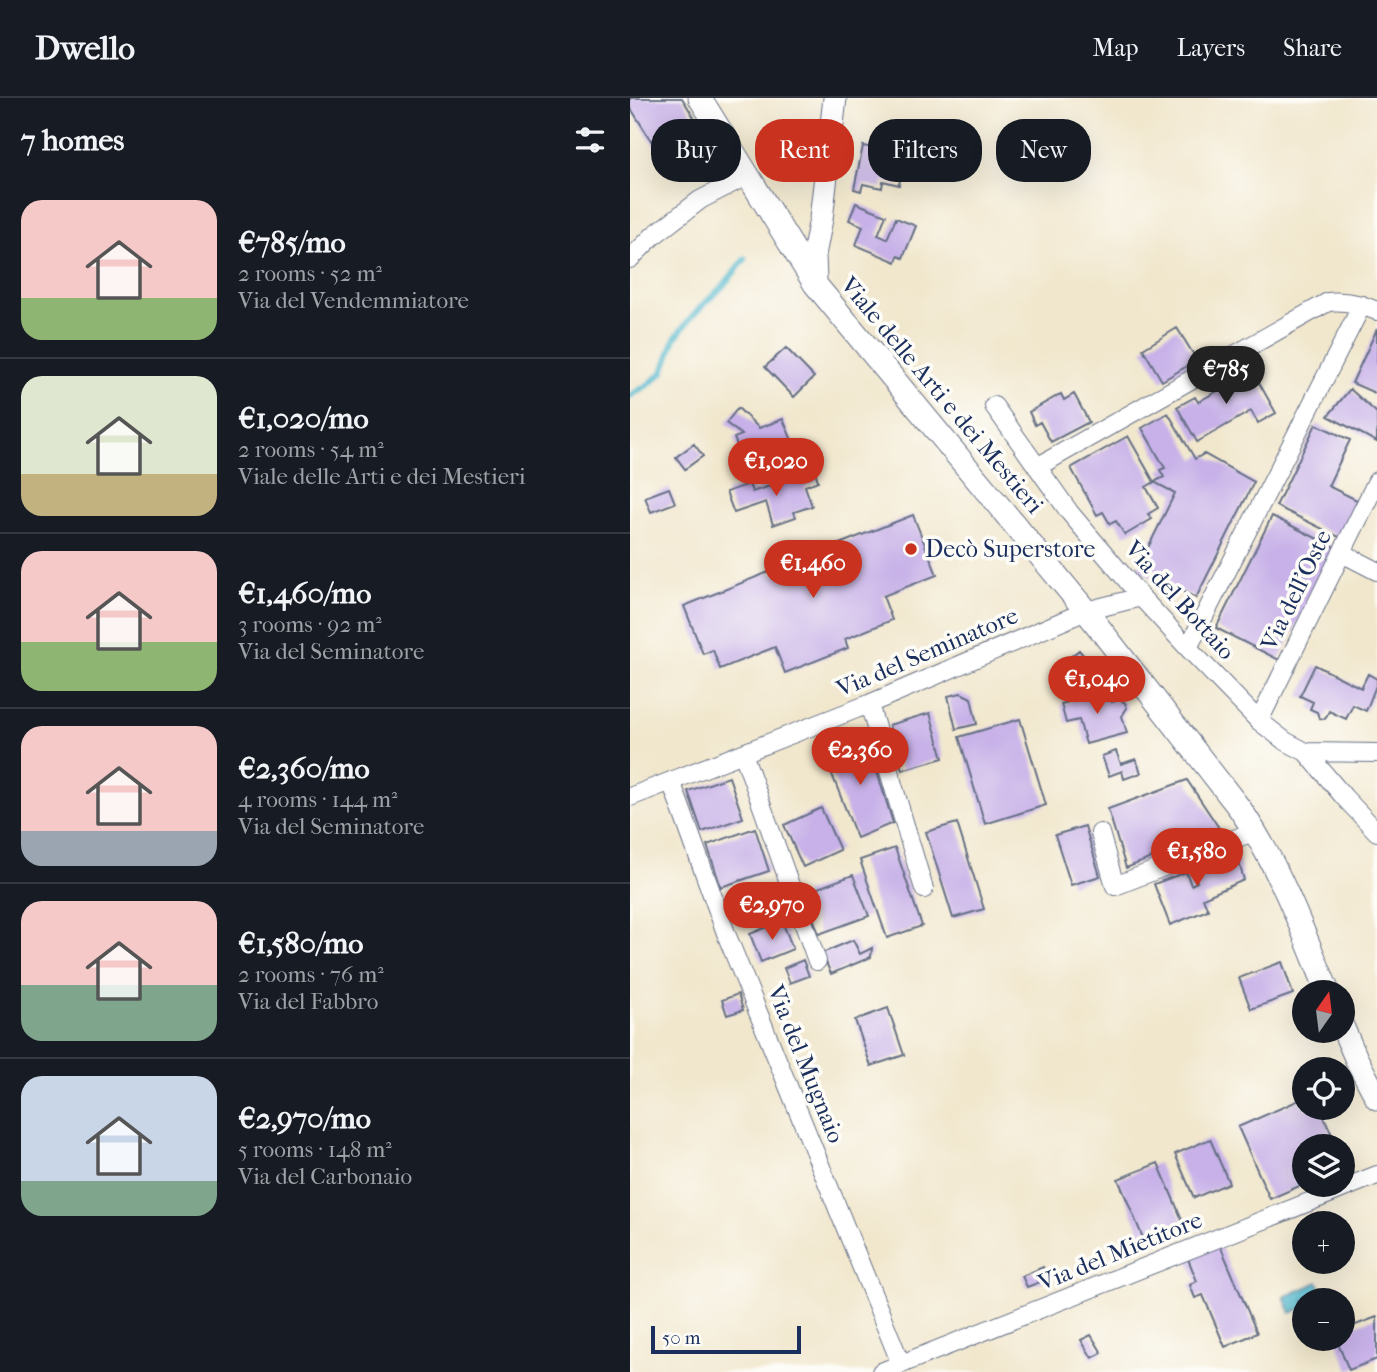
<!DOCTYPE html>
<meta charset="utf-8">
<style>
body{margin:0;font-family:"IM FELL French Canon",serif;background:#242831;color:#f1f3f6;height:100vh;display:flex;flex-direction:column;font-size:26px;white-space:nowrap}
*{box-sizing:border-box;margin:0}
p{font-size:23px;color:#9ea1a6}
.icon{flex:none;width:38px;height:38px;fill:none;stroke:currentColor;stroke-width:2;stroke-linecap:round;stroke-linejoin:round}
.map{position:relative;flex:1;overflow:hidden}
.side{display:flex;flex-direction:column;background:#171b24;width:630px}
.side>*{flex:none}
.banner{position:absolute;left:21px;top:21px;width:620px;height:63px;display:flex;gap:14px}
.needle{width:46px;rotate:14deg}
.controls{position:absolute;left:662px;top:882px;display:grid;gap:14px}
.controls a{display:grid;place-items:center;width:63px;height:63px;border-radius:50%;background:#171b24;box-shadow:0 7px 28px #0002;font-size:35px}
.scale{position:absolute;left:21px;bottom:18px;width:150px;box-sizing:border-box;padding-left:7px;border:4px solid #1b2f5e;border-top:0;font-size:19px;line-height:24px;white-space:nowrap;color:#1b2f5e;-webkit-text-stroke:5px #fdfcf7;paint-order:stroke}
.price{position:absolute;translate:-50% -60px;padding:0 16px;border-radius:24px;background:#c8321e;color:#fff;font-size:23px;line-height:46px;filter:drop-shadow(0 2px 4px #0008)}
.price::after{content:'';position:absolute;left:50%;top:42px;width:21px;height:16px;margin-left:-10px;background:inherit;clip-path:polygon(0 0,100% 0,50% 100%)}
.price.on{background:#222;color:#fff}
ul{padding:0;list-style:none}
li{display:flex;align-items:center;gap:21px;height:175px;padding:0 21px}
li+li{border-top:2px solid #363941}
li span{display:grid;place-items:center;flex:none;width:196px;height:140px;border-radius:21px;color:#555}
li>.icon{margin-inline-start:auto}
span .icon{width:84px;height:84px;fill:#fffc;stroke-width:1}
li b{font-size:30px}
h2{display:flex;justify-content:space-between;align-items:center;height:84px;padding:0 21px;font-size:30px}
.chip{padding:0 24px;border-radius:28px;background:#171b24;box-shadow:0 7px 28px #0002;font-size:24px;line-height:63px}
.chip.on{background:#c8321e;color:#fff}
header{display:flex;align-items:center;gap:42px;box-sizing:border-box;height:98px;padding:0 35px;background:#171b24;border-bottom:2px solid #363941}
header strong{font-size:33px}
nav{display:flex;gap:38px;margin-inline-start:auto;font-size:24px}
main{display:flex;flex:1;min-height:0}
.map>svg:first-child{display:block}
.water{fill:#4fb8cd;stroke:#357496;stroke-width:2}
.lines{fill:none;stroke-linecap:round;stroke-linejoin:round}
.stream{stroke:#4fb8cd;stroke-width:6}
.building{fill:#c7b1e8}
.minor-casing{stroke:#666f85;stroke-width:20}
.tertiary-casing{stroke:#666f85;stroke-width:25}
.minor{stroke:#fff;stroke-width:18}
.tertiary{stroke:#fff;stroke-width:23}
.poi-dot{fill:#c8321e;stroke:#fdfcf7;stroke-width:2.5}
.labels{text-anchor:middle;dominant-baseline:central;stroke-width:7;stroke-linejoin:round;paint-order:stroke}
.street-label{font-size:24px;fill:#1b2f5e;stroke:#fdfcf7}
.poi-label{font-size:24px;fill:#1b2f5e;stroke:#fdfcf7;text-anchor:start}
</style>
<header>
<strong>Dwello</strong>
<nav><a>Map</a><a>Layers</a><a>Share</a></nav>
</header>
<main>
<section class="side">
<h2>7 homes<svg class="icon" aria-label="filters" viewBox="0 0 24 24"><path d="M4 7h16M4 17h16"/><circle cx="9" cy="7" r="2"/><circle cx="15" cy="17" r="2"/></svg></h2>
<ul>
<li><span style="background:linear-gradient(#f6c9c9 70%,#8fb573 0)"><svg class="icon" aria-label="home" viewBox="0 0 24 24"><path d="M3 11l9-7 9 7M6 9v11h12V9"/></svg></span><div><b>€785/mo</b><p>2 rooms · 52 m²</p><p>Via del Vendemmiatore</p></div></li>
<li><span style="background:linear-gradient(#dfe7d0 70%,#c2b280 0)"><svg class="icon" aria-label="home" viewBox="0 0 24 24"><path d="M3 11l9-7 9 7M6 9v11h12V9"/></svg></span><div><b>€1,020/mo</b><p>2 rooms · 54 m²</p><p>Viale delle Arti e dei Mestieri</p></div></li>
<li><span style="background:linear-gradient(#f6c9c9 65%,#8fb573 0)"><svg class="icon" aria-label="home" viewBox="0 0 24 24"><path d="M3 11l9-7 9 7M6 9v11h12V9"/></svg></span><div><b>€1,460/mo</b><p>3 rooms · 92 m²</p><p>Via del Seminatore</p></div></li>
<li><span style="background:linear-gradient(#f6c9c9 75%,#9aa5b1 0)"><svg class="icon" aria-label="home" viewBox="0 0 24 24"><path d="M3 11l9-7 9 7M6 9v11h12V9"/></svg></span><div><b>€2,360/mo</b><p>4 rooms · 144 m²</p><p>Via del Seminatore</p></div></li>
<li><span style="background:linear-gradient(#f6c9c9 60%,#7fa58c 0)"><svg class="icon" aria-label="home" viewBox="0 0 24 24"><path d="M3 11l9-7 9 7M6 9v11h12V9"/></svg></span><div><b>€1,580/mo</b><p>2 rooms · 76 m²</p><p>Via del Fabbro</p></div></li>
<li><span style="background:linear-gradient(#c9d6e8 75%,#7fa58c 0)"><svg class="icon" aria-label="home" viewBox="0 0 24 24"><path d="M3 11l9-7 9 7M6 9v11h12V9"/></svg></span><div><b>€2,970/mo</b><p>5 rooms · 148 m²</p><p>Via del Carbonaio</p></div></li>
</ul>
</section>
<div class="map">
<svg width="747" height="1274" viewBox="0 0 747 1274">
<rect width="100%" height="100%" fill="#fdfcf7"/>
<filter id="ink" filterUnits="userSpaceOnUse"><feTurbulence type="fractalNoise" baseFrequency=".0143" numOctaves="2"/><feDisplacementMap in="SourceGraphic" scale="14" xChannelSelector="R" yChannelSelector="G"/><feConvolveMatrix kernelMatrix="1 2 1 2 8 2 1 2 1" color-interpolation-filters="sRGB"/></filter>
<filter id="wash" filterUnits="userSpaceOnUse"><feTurbulence type="fractalNoise" baseFrequency=".00686" numOctaves="4" result="noise"/><feDisplacementMap in="SourceGraphic" scale="28" xChannelSelector="R" yChannelSelector="G"/><feGaussianBlur stdDeviation="1.57" result="paint"/><feColorMatrix in="noise" values="0 0 0 0 0 0 0 0 0 0 0 0 0 0 0 0 0 1.4 0 .05"/><feComposite in="paint" operator="in"/></filter>
<g filter="url(#wash)">
<rect width="100%" height="100%" fill="#f1e7cd"/>
<!-- water -->
<path class="water" d="M688,1184L695,1200L689,1202H674V1209L661,1215L654,1199Z"/>
<g class="lines">
<!-- stream -->
<path class="stream" d="M0,298L19,286L33,274L45,240L64,216L93,188L115,161"/>
</g>
<g id="blocks">
<!-- building -->
<path class="building" d="M0,0H52L73,34L32,60L0,9Z
M233,48L275,56L269,87L253,83L252,90L233,86L231,93L224,91Z
M226,105L256,117L248,137L257,141L266,120L286,128L273,160L268,158L266,164L226,147L233,128L219,122Z
M547,230L567,262L532,283L513,251Z
M747,231V296L722,285Z
M156,250L184,279L164,299L135,269Z
M623,274L646,315L628,325L621,313L567,344L547,309L565,299L568,304L589,292L586,286L601,277L605,284Z
M720,291L747,315V344L698,318Z
M431,296L434,302L444,296L459,324L421,344L410,324L405,327L399,314Z
M108,310L129,330L153,321L166,352L117,372L104,340L112,337L96,325Z
M538,315L565,361L574,356L624,384L566,500L507,472L545,395L524,384L534,379L530,372L535,370L512,330Z
M686,326L720,342L698,388L731,404L713,441L646,408Z
M498,338L524,384L516,389L528,410L518,416L522,421L495,437L486,423L480,426L473,414L467,417L441,370Z
M64,346L73,358L55,371L46,359Z
M185,373L188,383L175,388L182,408L164,414L166,419L143,427L136,404L104,415L96,394L119,386L122,394Z
M39,390L45,405L21,414L15,399Z
M283,417L307,477L253,498L262,522L215,541L218,550L155,575L145,549L90,571L83,552L73,556L54,508L141,473L142,477L154,473L153,468Z
M642,418L706,450L649,562L586,530Z
M449,552L459,564L448,573L438,561Z
M685,567L731,590L738,576L747,581V585L736,613L723,607L716,621L699,613L695,621L689,620L687,614L680,611L683,604L670,598Z
M480,593L482,604L490,601L495,605L497,610L492,618L497,635L456,646L449,622L436,625L431,606Z
M331,595L341,600L347,626L326,631L318,598Z
M300,615L313,660L272,672L259,627Z
M390,621L416,707L355,726L329,639Z
M236,638L263,725L227,740L194,656Z
M486,653L491,666L506,661L511,675L494,681L492,673L479,678L472,658Z
M99,679L113,720L72,734L58,693Z
M557,682L591,733L496,770L478,711Z
M191,710L210,752L173,769L154,727Z
M327,725L354,811L323,820L296,734Z
M455,728L470,778L441,787L425,737Z
M125,730L139,773L91,789L77,747Z
M265,750L292,828L257,840L230,762Z
M606,754L614,782L573,800L578,812L540,827L524,786L556,774L561,787L567,784L562,771Z
M223,777L239,818L189,836L174,795Z
M152,823L163,851L131,864L120,836Z
M223,842L230,856L242,850L241,859L201,876L192,855Z
M173,862L179,878L160,885L154,870Z
M652,864L663,896L621,911L609,880Z
M108,896L113,912L97,917L92,902Z
M258,910L274,957L241,968L225,922Z
M674,1000V1010H690L707,1048H674V1086L640,1101L608,1029Z
M580,1041L599,1085L564,1100L545,1056Z
M528,1065L556,1131L516,1147L488,1081Z
M590,1147L627,1235L595,1249L573,1197L565,1200L560,1187L567,1183L558,1161Z
M413,1169L418,1181L397,1189L392,1178Z
M747,1219V1261L719,1272L706,1241H712V1232Z
M461,1237L472,1255L462,1260L451,1242Z"/>
</g>
</g>
<g filter="url(#ink)">
<use href="#blocks" fill-opacity="0" stroke="#666f85" stroke-width="2"/>
<g class="lines">
<defs>
<path id="minor" d="M0,161L23,138L70,102L118,77
M364,308L440,415L511,499L558,550L629,623L655,643L676,654L747,655
M407,369L698,204C716,202 731,206 747,213
M712,455L747,473
M558,550L732,207
M239,606L294,791
M629,623L747,383
M676,654L714,699L747,734
M113,655L187,863
M41,683L97,838L271,1266
M0,699L239,606L456,513L511,499
M470,735L485,788L625,733
M251,1274L747,1077"/>
<path id="tertiary" d="M70,0L185,186L456,513L610,711C649,767 672,832 698,894
M185,184L184,157L191,121L205,0
M712,928L726,960L747,1000"/>
</defs>
<!-- minor casing -->
<use href="#minor" class="minor-casing"/>
<!-- tertiary casing -->
<use href="#tertiary" class="tertiary-casing"/>
<!-- minor -->
<use href="#minor" class="minor"/>
<!-- tertiary -->
<use href="#tertiary" class="tertiary"/>
</g>
</g>
<!-- markers -->
<circle class="poi-dot" cx="281" cy="451" r="7"/>
<g class="labels">
<!-- street labels -->
<g class="street-label">
<text transform="translate(312 297) rotate(50)">Viale delle Arti e dei Mestieri</text>
<text transform="translate(666 492) rotate(-64)">Via dell'Oste</text>
<text transform="translate(550 502) rotate(48)">Via del Bottaio</text>
<text transform="translate(297 554) rotate(-23)">Via del Seminatore</text>
<text transform="translate(176 966) rotate(68)">Via del Mugnaio</text>
<text transform="translate(490 1153) rotate(-22)">Via del Mietitore</text>
</g>
<!-- poi labels -->
<g class="poi-label">
<text x="295" y="451">Decò Superstore</text>
</g>
</g>
</svg>
<div class="controls">
<a><svg class="needle" viewBox="-14 -14 28 28"><path d="M0-13l5 13h-10z" fill="#e53935"/><path d="M0 13l5-13h-10z" fill="#9ea1a6"/></svg></a>
<a><svg class="icon" aria-label="locate" viewBox="0 0 24 24"><circle cx="12" cy="12" r="6"/><path d="M12 2v4M12 18v4M2 12h4M18 12h4"/></svg></a>
<a><svg class="icon" aria-label="layers" viewBox="0 0 24 24"><path d="M12 4l9 5-9 5-9-5zM3 14l9 5 9-5"/></svg></a>
<a>+</a>
<a>−</a>
</div>
<div class="scale">50 m</div>
<b class="price on" style="left:596px;top:308px">€785</b>
<b class="price" style="left:146px;top:400px">€1,020</b>
<b class="price" style="left:183px;top:502px">€1,460</b>
<b class="price" style="left:467px;top:618px">€1,040</b>
<b class="price" style="left:230px;top:689px">€2,360</b>
<b class="price" style="left:567px;top:790px">€1,580</b>
<b class="price" style="left:142px;top:844px">€2,970</b>
<div class="banner">
<a class="chip">Buy</a>
<a class="chip on">Rent</a>
<a class="chip">Filters</a>
<a class="chip">New</a>
</div>
</div>
</main>
